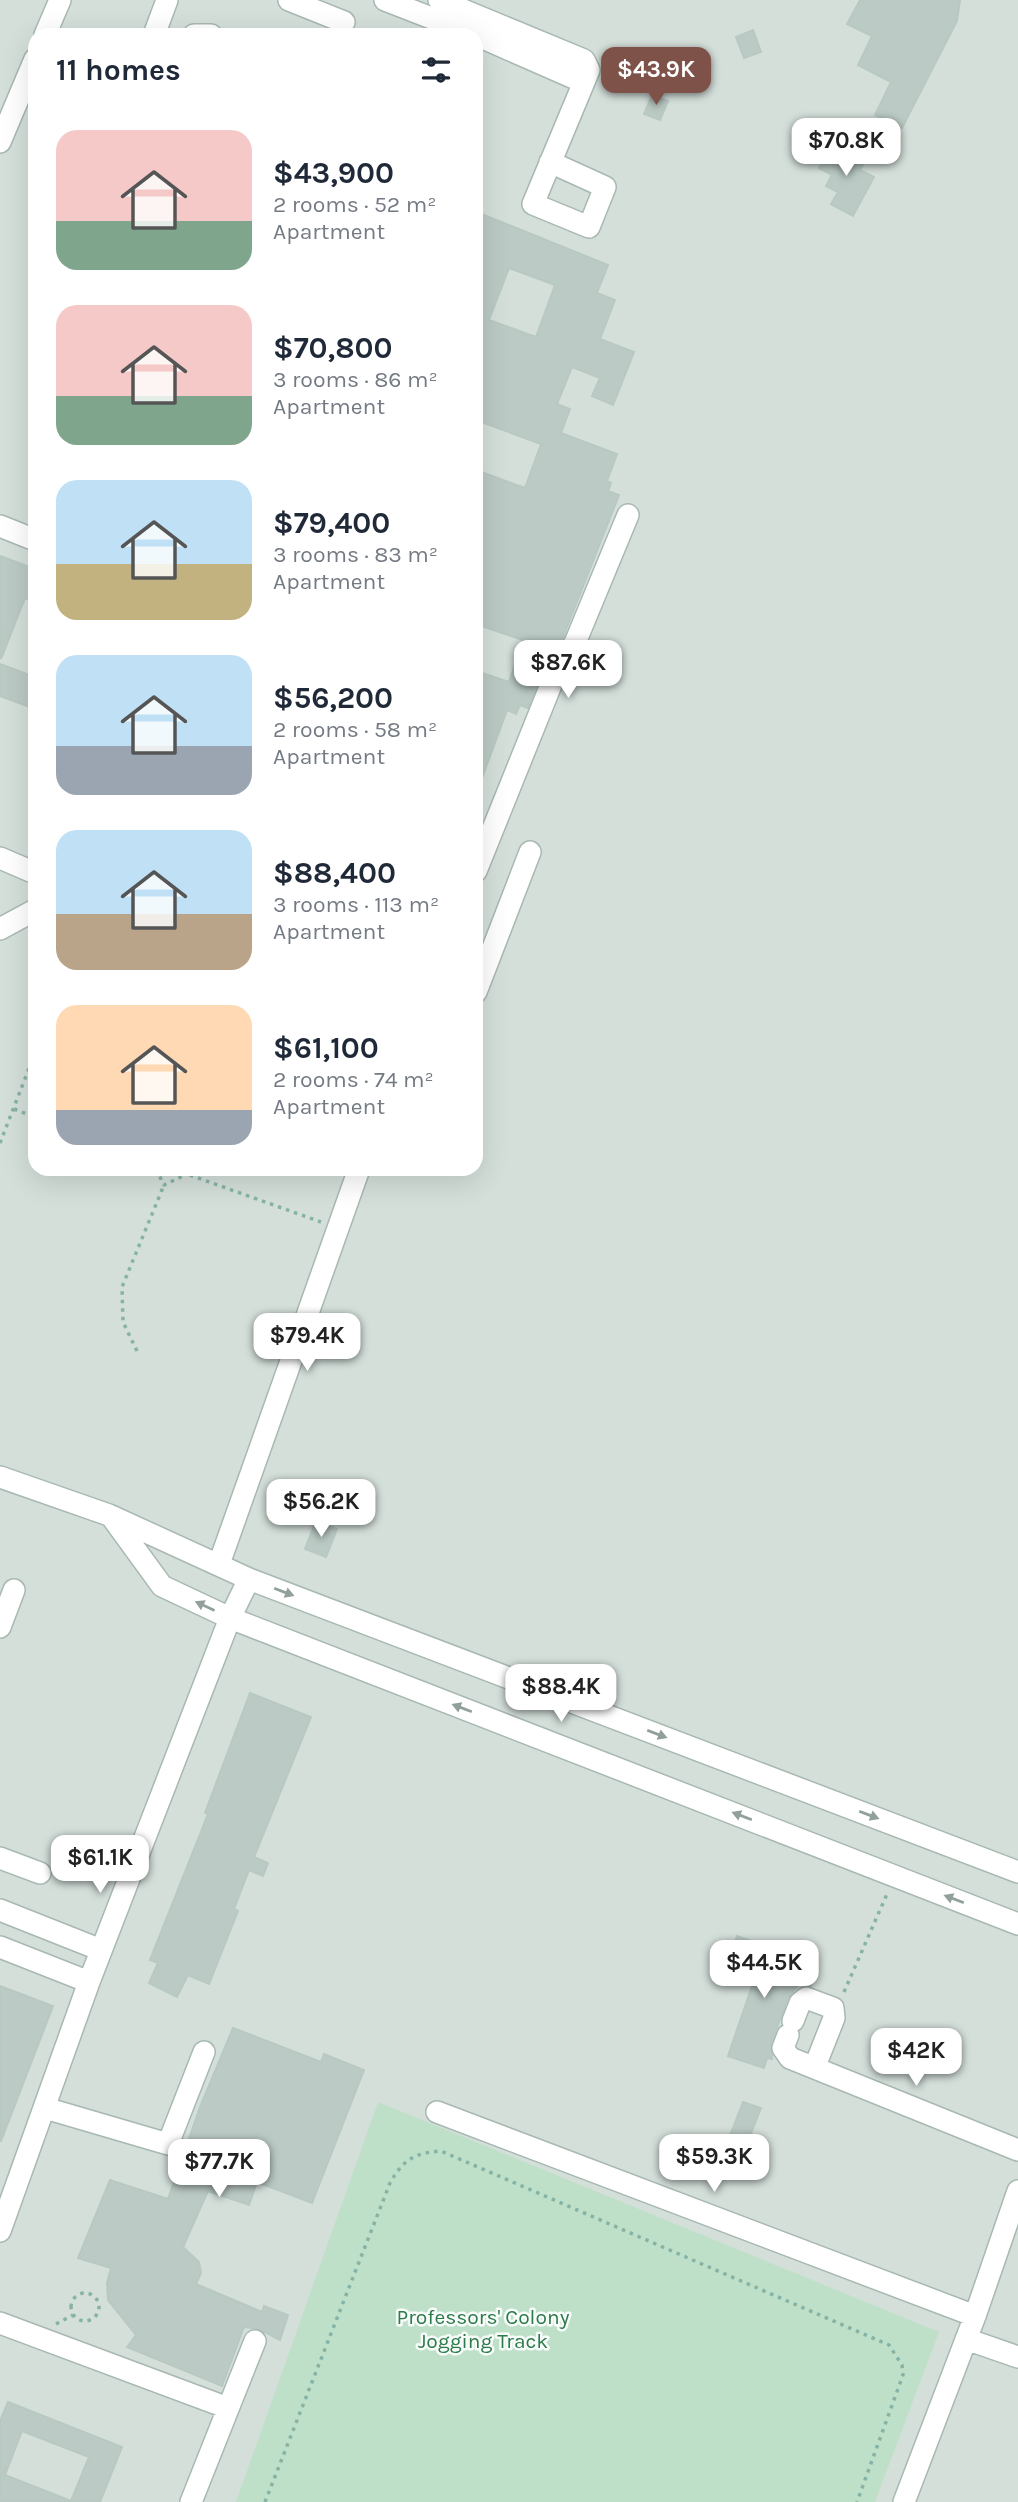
<!DOCTYPE html>
<meta charset="utf-8">
<style>
body{margin:0;font-family:Karla,sans-serif;background:#f2f2f3;color:#1f2937;height:100vh;display:flex;flex-direction:column;font-size:26px;white-space:nowrap}
*{box-sizing:border-box;margin:0}
p{font-size:23px;color:#747a83}
.icon{flex:none;width:38px;height:38px;fill:none;stroke:currentColor;stroke-width:2;stroke-linecap:round;stroke-linejoin:round}
.map{position:relative;flex:1;overflow:hidden}
.details{position:absolute;left:28px;top:28px;width:455px;height:1148px;display:flex;flex-direction:column;background:#fff;border-radius:21px;box-shadow:0 7px 28px #0002}
.details>*{flex:none}
.price{position:absolute;translate:-50% -60px;padding:0 16px;border-radius:14px;background:#fff;color:#222;font-size:23px;line-height:46px;filter:drop-shadow(0 2px 4px #0008)}
.price::after{content:'';position:absolute;left:50%;top:42px;width:21px;height:16px;margin-left:-10px;background:inherit;clip-path:polygon(0 0,100% 0,50% 100%)}
.price.on{background:#7f5249;color:#fff}
ul{padding:0;list-style:none}
li{display:flex;align-items:center;gap:21px;height:175px;padding:0 28px}
li span{display:grid;place-items:center;flex:none;width:196px;height:140px;border-radius:21px;color:#555}
li>.icon{margin-inline-start:auto}
span .icon{width:84px;height:84px;fill:#fffc;stroke-width:1}
li b{font-size:30px}
h2{display:flex;justify-content:space-between;align-items:center;height:84px;padding:0 28px;font-size:30px}
.map>svg:first-child{display:block}
.built{fill:#d4dfda;fill-rule:evenodd}
.green{fill:#bfe0c8}
.building{fill:#bbcac4;stroke:#b8c9c2;stroke-width:2;fill-rule:evenodd}
.lines{fill:none;stroke-linecap:round;stroke-linejoin:round}
.minor-casing{stroke:#a8b8b2;stroke-width:24}
.path{stroke:#86b3a5;stroke-width:3.5;stroke-dasharray:3.5 5;stroke-linecap:butt}
.minor{stroke:#fff;stroke-width:21}
.oneway{fill:#92a09c}
.labels{text-anchor:middle;dominant-baseline:central;stroke-width:5;stroke-linejoin:round;paint-order:stroke}
.park-label{font-size:21px;fill:#2d7a4b;stroke:#f7fbf9}
</style>
<div class="map">
<svg width="1018" height="2502" viewBox="0 0 1018 2502">
<rect width="100%" height="100%" fill="#e6efeb"/>
<!-- built -->
<path class="built" d="M0,0H1018V2502H0ZM35,35H476V1169H35Z"/>
<!-- green -->
<path class="green" d="M378,2102L939,2332L875,2502H236Z"/>
<!-- building -->
<path class="building" d="M860,0H960L957,21L902,128L875,115L891,82L858,65L872,36L847,24Z
M753,30L761,52L744,58L736,37Z
M652,95L668,101L660,120L644,114Z
M833,142L866,160L860,170L874,177L853,216L831,204L838,192L826,186L832,175L819,168Z
M479,213L608,265L597,293L615,300L600,339L634,352L613,405L592,396L600,378L572,367L557,404L570,409L561,433L617,454L607,481L611,483L608,491L619,495L563,637L558,644L553,642L528,708L520,705L516,714L507,710L478,789L476,671L509,682L523,640L476,624V470L525,488L541,444L476,420V221ZM509,268L555,285L536,337L489,320Z
M0,556L35,569V602L25,598L1,659Z
M0,664L35,677V709L0,696Z
M316,1521L337,1529L326,1557L305,1549Z
M250,1693L311,1717L254,1857L268,1863L263,1876L249,1870L234,1909L238,1911L209,1984L188,1975L177,1997L149,1983L158,1963L150,1960L208,1814L205,1813Z
M737,1936L766,1946L764,1954L816,1971L811,1986L799,1984L788,1998L771,2043L772,2059L767,2058L764,2068L728,2056L752,1986L746,1961L730,1956Z
M0,1986L53,2006L1,2141H0Z
M233,2028L321,2062L324,2054L364,2070L312,2203L257,2182L249,2205L208,2191L183,2247L199,2262L201,2273L196,2284L262,2312L264,2306L288,2315L280,2340L259,2329L244,2327L222,2386L127,2347L136,2335L108,2300L107,2283L111,2268L78,2258L110,2180L168,2199L200,2107Z
M743,2102L761,2108L745,2148L728,2141Z
M8,2402L122,2447L100,2502H0V2421ZM22,2431L89,2457L71,2501L5,2475Z"/>
<g class="lines">
<defs>
<path id="minor" d="M289,0L344,22
M385,0L475,35
M439,0L584,60L589,70L533,204L589,227L605,187L550,162
M45,35L60,0
M154,35L167,0
M194,35H211
M476,35L583,82
M0,142L35,59
M0,526L35,540
M0,858L35,873
M476,871L559,665L575,643L628,515
M0,929L35,910
M476,992L530,852
M0,1477L109,1515L249,1579L1018,1872
M111,1516L162,1586L230,1618L1018,1924
M219,1564L359,1169
M0,1627L14,1590
M0,1858L40,1873
M0,1910L101,1950
M0,1947L89,1982
M793,2021L800,2003L806,1998L833,2008L834,2018L815,2066
M788,2035L783,2048L790,2058L1018,2150
M45,2108L168,2144L204,2052
M437,2112L975,2316
M0,2231L89,1982L230,1618L249,1579
M0,2323L228,2408
M966,2339L1018,2357
M191,2502L255,2341
M904,2502L975,2316L1018,2191"/>
</defs>
<!-- minor casing -->
<use href="#minor" class="minor-casing"/>
<!-- path -->
<path class="path" d="M14,1109L35,1117
M0,1143L35,1053
M156,1169L164,1185L187,1174
M185,1169L187,1174L321,1222
M137,1351L123,1322L122,1287L164,1185
M844,1992L887,1894
M71 2307a14 14 0 1 1 28 0a14 14 0 1 1-28 0Z
M56,2324L73,2315
M265,2502L390,2183C403,2160 414,2153 441,2151L889,2345L902,2365L903,2375L857,2502"/>
<!-- minor -->
<use href="#minor" class="minor"/>
</g>
<!-- one-way arrows -->
<defs><path id="oneway-solid" d="M-6-.8H1V-3.2L6.5 0L1 3.2V.8H-6Z" transform="scale(1.75)"/></defs>
<g class="oneway">
<use href="#oneway-solid" transform="translate(284 1592) rotate(21)"/>
<use href="#oneway-solid" transform="translate(205 1606) rotate(-155)"/>
<use href="#oneway-solid" transform="translate(462 1708) rotate(-159)"/>
<use href="#oneway-solid" transform="translate(657 1734) rotate(21)"/>
<use href="#oneway-solid" transform="translate(869 1815) rotate(21)"/>
<use href="#oneway-solid" transform="translate(742 1816) rotate(-159)"/>
<use href="#oneway-solid" transform="translate(954 1899) rotate(-159)"/>
</g>
<g class="labels">
<!-- park labels -->
<g class="park-label">
<text x="483" y="2317">Professors' Colony<tspan x="483" dy="24">Jogging Track</tspan></text>
</g>
</g>
</svg>
<b class="price on" style="left:656px;top:107px">$43.9K</b>
<b class="price" style="left:846px;top:178px">$70.8K</b>
<b class="price" style="left:568px;top:700px">$87.6K</b>
<b class="price" style="left:307px;top:1373px">$79.4K</b>
<b class="price" style="left:321px;top:1539px">$56.2K</b>
<b class="price" style="left:561px;top:1724px">$88.4K</b>
<b class="price" style="left:100px;top:1895px">$61.1K</b>
<b class="price" style="left:764px;top:2000px">$44.5K</b>
<b class="price" style="left:916px;top:2088px">$42K</b>
<b class="price" style="left:714px;top:2194px">$59.3K</b>
<b class="price" style="left:219px;top:2199px">$77.7K</b>
<section class="details">
<h2>11 homes<svg class="icon" aria-label="filters" viewBox="0 0 24 24"><path d="M4 7h16M4 17h16"/><circle cx="9" cy="7" r="2"/><circle cx="15" cy="17" r="2"/></svg></h2>
<ul>
<li><span style="background:linear-gradient(#f6c9c9 65%,#7fa58c 0)"><svg class="icon" aria-label="home" viewBox="0 0 24 24"><path d="M3 11l9-7 9 7M6 9v11h12V9"/></svg></span><div><b>$43,900</b><p>2 rooms · 52 m²</p><p>Apartment</p></div></li>
<li><span style="background:linear-gradient(#f6c9c9 65%,#7fa58c 0)"><svg class="icon" aria-label="home" viewBox="0 0 24 24"><path d="M3 11l9-7 9 7M6 9v11h12V9"/></svg></span><div><b>$70,800</b><p>3 rooms · 86 m²</p><p>Apartment</p></div></li>
<li><span style="background:linear-gradient(#bfe0f5 60%,#c2b280 0)"><svg class="icon" aria-label="home" viewBox="0 0 24 24"><path d="M3 11l9-7 9 7M6 9v11h12V9"/></svg></span><div><b>$79,400</b><p>3 rooms · 83 m²</p><p>Apartment</p></div></li>
<li><span style="background:linear-gradient(#bfe0f5 65%,#9aa5b1 0)"><svg class="icon" aria-label="home" viewBox="0 0 24 24"><path d="M3 11l9-7 9 7M6 9v11h12V9"/></svg></span><div><b>$56,200</b><p>2 rooms · 58 m²</p><p>Apartment</p></div></li>
<li><span style="background:linear-gradient(#bfe0f5 60%,#b9a48a 0)"><svg class="icon" aria-label="home" viewBox="0 0 24 24"><path d="M3 11l9-7 9 7M6 9v11h12V9"/></svg></span><div><b>$88,400</b><p>3 rooms · 113 m²</p><p>Apartment</p></div></li>
<li><span style="background:linear-gradient(#ffd9b3 75%,#9aa5b1 0)"><svg class="icon" aria-label="home" viewBox="0 0 24 24"><path d="M3 11l9-7 9 7M6 9v11h12V9"/></svg></span><div><b>$61,100</b><p>2 rooms · 74 m²</p><p>Apartment</p></div></li>
</ul>
</section>
</div>
